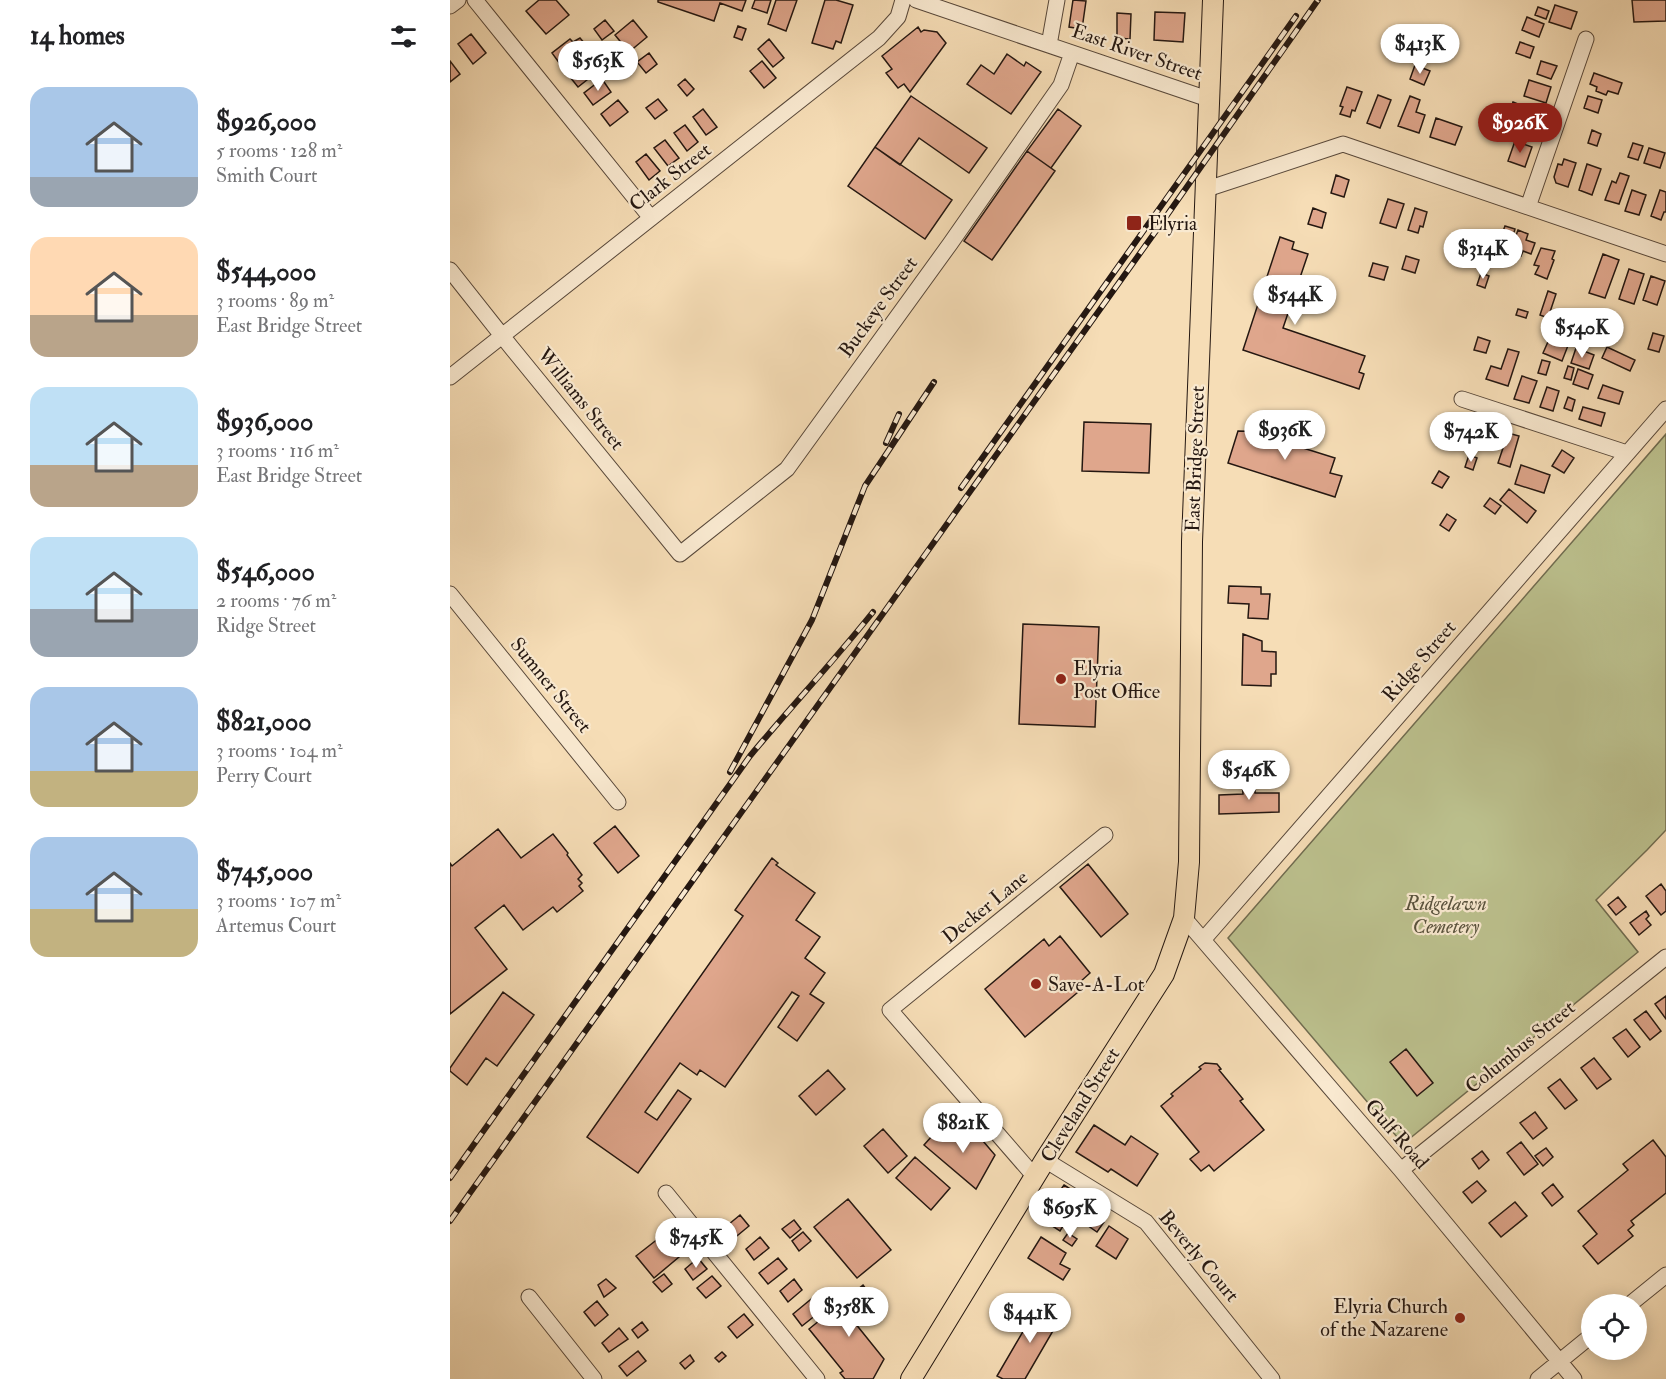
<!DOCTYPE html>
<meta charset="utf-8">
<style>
body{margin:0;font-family:"IM FELL Double Pica",serif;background:#f2f2f2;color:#202124;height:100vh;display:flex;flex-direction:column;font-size:22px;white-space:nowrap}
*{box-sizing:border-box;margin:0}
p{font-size:20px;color:#757577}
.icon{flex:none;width:33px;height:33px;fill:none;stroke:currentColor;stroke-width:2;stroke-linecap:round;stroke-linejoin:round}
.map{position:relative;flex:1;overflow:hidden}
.side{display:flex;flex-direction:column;background:#fff;width:450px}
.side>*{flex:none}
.fabs{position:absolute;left:1131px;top:1294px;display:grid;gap:12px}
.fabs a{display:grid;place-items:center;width:66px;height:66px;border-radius:50%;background:#fff;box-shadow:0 3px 15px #0003;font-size:30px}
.price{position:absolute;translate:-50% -51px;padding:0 14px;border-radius:21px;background:#fff;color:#222;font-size:20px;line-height:39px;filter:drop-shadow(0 2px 3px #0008)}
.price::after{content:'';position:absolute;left:50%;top:36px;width:18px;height:14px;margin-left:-9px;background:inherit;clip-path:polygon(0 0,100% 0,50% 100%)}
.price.on{background:#8f2418;color:#fff}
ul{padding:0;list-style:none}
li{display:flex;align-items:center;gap:18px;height:150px;padding:0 30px}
li span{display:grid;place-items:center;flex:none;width:168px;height:120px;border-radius:18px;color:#555}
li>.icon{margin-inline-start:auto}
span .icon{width:72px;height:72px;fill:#fffc;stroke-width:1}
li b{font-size:26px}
h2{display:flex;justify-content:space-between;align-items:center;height:72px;padding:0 30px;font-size:26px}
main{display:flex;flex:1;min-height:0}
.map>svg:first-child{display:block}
.green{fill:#bcc18e;stroke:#706c50;stroke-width:1.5}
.building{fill:#dfa68c;stroke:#241711;stroke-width:1.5}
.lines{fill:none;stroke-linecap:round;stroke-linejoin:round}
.minor-casing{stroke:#58483a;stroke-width:17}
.major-casing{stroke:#241711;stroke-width:22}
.minor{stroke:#f9e9d0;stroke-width:15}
.major{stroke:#f6ddb6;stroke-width:20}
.rail-casing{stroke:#241711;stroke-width:6}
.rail{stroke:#f9e9d0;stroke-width:4;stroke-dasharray:11;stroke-linecap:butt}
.poi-dot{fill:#8f2418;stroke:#f9e9d0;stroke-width:2}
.labels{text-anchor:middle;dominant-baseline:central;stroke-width:4.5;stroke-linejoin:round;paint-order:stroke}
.street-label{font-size:20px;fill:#241711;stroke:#f9e9d0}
.poi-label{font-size:20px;fill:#241711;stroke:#f9e9d0;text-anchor:start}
.park-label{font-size:20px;font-style:italic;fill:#59523d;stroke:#f9e9d0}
</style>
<main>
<section class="side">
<h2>14 homes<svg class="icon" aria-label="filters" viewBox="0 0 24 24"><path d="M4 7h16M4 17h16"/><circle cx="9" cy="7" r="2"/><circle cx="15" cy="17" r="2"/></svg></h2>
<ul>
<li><span style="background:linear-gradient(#a9c7e8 75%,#9aa5b1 0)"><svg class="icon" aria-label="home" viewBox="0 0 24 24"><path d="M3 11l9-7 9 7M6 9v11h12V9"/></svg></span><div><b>$926,000</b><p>5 rooms · 128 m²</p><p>Smith Court</p></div></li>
<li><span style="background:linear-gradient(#ffd9b3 65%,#b9a48a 0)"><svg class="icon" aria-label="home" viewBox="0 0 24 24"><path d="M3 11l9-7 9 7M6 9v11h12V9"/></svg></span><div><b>$544,000</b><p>3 rooms · 89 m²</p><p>East Bridge Street</p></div></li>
<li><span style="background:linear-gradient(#bfe0f5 65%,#b9a48a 0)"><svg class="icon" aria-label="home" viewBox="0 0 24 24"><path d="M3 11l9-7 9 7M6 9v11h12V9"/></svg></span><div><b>$936,000</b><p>3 rooms · 116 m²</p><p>East Bridge Street</p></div></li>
<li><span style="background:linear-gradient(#bfe0f5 60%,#9aa5b1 0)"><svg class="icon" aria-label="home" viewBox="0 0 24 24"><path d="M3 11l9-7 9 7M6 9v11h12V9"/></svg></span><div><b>$546,000</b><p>2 rooms · 76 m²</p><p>Ridge Street</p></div></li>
<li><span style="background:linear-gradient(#a9c7e8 70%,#c2b280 0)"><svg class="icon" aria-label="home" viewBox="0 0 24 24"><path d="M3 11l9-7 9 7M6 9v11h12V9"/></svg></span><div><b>$821,000</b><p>3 rooms · 104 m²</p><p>Perry Court</p></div></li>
<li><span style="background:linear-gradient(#a9c7e8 60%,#c2b280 0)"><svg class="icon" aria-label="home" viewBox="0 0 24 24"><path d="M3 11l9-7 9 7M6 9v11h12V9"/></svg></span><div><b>$745,000</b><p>3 rooms · 107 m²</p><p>Artemus Court</p></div></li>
</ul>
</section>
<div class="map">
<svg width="1216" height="1379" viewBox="0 0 1216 1379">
<rect width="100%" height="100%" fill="#f6ddb6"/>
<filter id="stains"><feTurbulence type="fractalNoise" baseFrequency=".00333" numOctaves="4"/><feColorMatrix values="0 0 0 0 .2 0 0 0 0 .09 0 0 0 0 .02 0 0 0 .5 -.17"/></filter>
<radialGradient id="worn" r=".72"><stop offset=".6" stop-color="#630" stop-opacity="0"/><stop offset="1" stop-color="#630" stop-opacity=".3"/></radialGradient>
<!-- green -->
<path class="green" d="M1216,434V830L1197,850L1146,900L1188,952L953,1144L778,938Z"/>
<!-- building -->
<path class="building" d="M89,0H106L119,15L96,34L76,11Z
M208,0H296L292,11L270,3L264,21L208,2Z
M305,0H321L317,13L302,8Z
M326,0H347L336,31L318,24Z
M375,0H386L403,5L391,43L386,41L383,49L362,43Z
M623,0L636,1L632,29L619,27Z
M1182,0H1216V21L1184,22Z
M1105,5L1127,12L1121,29L1099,22Z
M1088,7L1099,11L1096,19L1085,15Z
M705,12L735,13L733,42L704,40Z
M667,13L681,14L680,39L667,38Z
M1077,17L1094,24L1089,37L1072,30Z
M155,20L164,31L152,40L144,29Z
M183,20L197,37L179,52L165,35Z
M288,26L296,29L292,40L284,37Z
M468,27L471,32L474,30L487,32L496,43L460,92L454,84L448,88L436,73L442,69L432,56Z
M21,34L36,53L23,64L8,44Z
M130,38L135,44L110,64L102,53L120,39L123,42Z
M319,39L334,58L323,67L308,49Z
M1070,42L1084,47L1080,58L1066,53Z
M144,50L156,65L128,87L116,72Z
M199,53L207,64L196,73L187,62Z
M557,54L574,66L576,62L591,72L561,114L517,84L531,65L544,74Z
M0,61L10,74L0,82Z
M312,61L326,78L314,88L300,71Z
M1091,61L1107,66L1101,79L1087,74Z
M965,65L980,71L974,85L960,79Z
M1144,73L1172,83L1168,94L1158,91L1156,95L1146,91L1147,87L1140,84Z
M152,79L161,92L143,105L134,93Z
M235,79L244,89L237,96L228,85Z
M1079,80L1101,87L1096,103L1074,96Z
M897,87L912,92L905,111L902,110L900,117L890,114L893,107L890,106Z
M928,95L941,100L930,128L917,123Z
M461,96L537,148L519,173L469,138L450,165L425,147Z
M960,96L970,100L966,112L975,115L969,133L948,126Z
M1138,96L1152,100L1148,113L1134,108Z
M208,99L217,110L205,119L196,108Z
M168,100L178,112L160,126L151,114Z
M1063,102L1093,114L1089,124L1082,121L1081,125L1069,121V118L1059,114Z
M253,109L267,127L256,135L243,117Z
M608,109L631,126L601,168L577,151Z
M986,118L1012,127L1005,145L980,137Z
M235,125L248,142L237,151L224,133Z
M1142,130L1151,134L1147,146L1138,143Z
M215,140L229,158L218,166L204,148Z
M1065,141L1082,147L1075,167L1058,161Z
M1183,143L1193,146L1188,160L1178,157Z
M425,147L502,200L475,239L398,186Z
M1199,148L1215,153L1210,168L1194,163Z
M577,151L605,171L542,260L514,241Z
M196,154L210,171L199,180L186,162Z
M1114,159L1126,163L1118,187L1106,183L1104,177L1108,164L1112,165Z
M1137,164L1151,169L1142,195L1129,190Z
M1170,173L1179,176L1169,204L1155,200L1162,181L1166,183Z
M886,175L899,180L894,197L881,193Z
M1182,190L1196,195L1189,215L1175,211Z
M1210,190L1216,192V212H1214L1211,220L1201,216Z
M938,199L954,204L946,228L930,223Z
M863,208L876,213L872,228L858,224Z
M965,208L977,212L973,227L970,226L968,233L958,230Z
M1055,226L1065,229L1061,243L1050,239Z
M1068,230L1078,234L1076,240L1085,243L1081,254L1073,251L1071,256L1060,252Z
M830,237L844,242L842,249L858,254L833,328L915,356L909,372L914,374L909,389L793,350Z
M1091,248L1105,251L1102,259L1104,260L1097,279L1085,274L1089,266L1084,265Z
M1153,254L1169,260L1155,298L1139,293Z
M956,256L969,260L965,273L952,269Z
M923,263L938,267L934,280L919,276Z
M1179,269L1194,274L1184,304L1169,299Z
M1031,273L1039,276L1035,288L1027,285Z
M1201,276L1215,281L1207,305L1193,300Z
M1098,291L1106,294L1098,318L1090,315Z
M1068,309L1078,312L1076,318L1066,315Z
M1132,310L1151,317L1147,329L1128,322Z
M1153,314L1166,318L1162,331L1149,327Z
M1203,333L1214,336L1209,352L1198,349Z
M1101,335L1119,343L1112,361L1093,353Z
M1028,337L1040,341L1036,353L1024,350Z
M1157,347L1185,360L1180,371L1152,358Z
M1126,348L1144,355L1139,369L1121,363Z
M1058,349L1069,352L1058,386L1036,379L1041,366L1051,369Z
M1092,360L1100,362L1096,375L1088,373Z
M1118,366L1124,368L1121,380L1114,378Z
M1128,369L1143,375L1138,389L1123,384Z
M1072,376L1087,381L1079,403L1064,399Z
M1153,385L1173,392L1169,404L1148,398Z
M1097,387L1109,391L1103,411L1090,407Z
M1118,397L1125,400L1122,411L1114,408Z
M1133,407L1155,413L1151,426L1129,419Z
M1010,421L1024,426L1018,444L996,437L999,428L1007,431Z
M634,422L701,424L699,473L632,471Z
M788,431L824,432L836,436L834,442L885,458L880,473L892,476L885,497L778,463Z
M1058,433L1069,436L1060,467L1048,463Z
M1112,450L1124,458L1114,473L1102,466Z
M1019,455L1027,458L1023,470L1015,467Z
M1071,465L1100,475L1094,493L1065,484Z
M989,471L999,477L992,488L982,483Z
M1059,489L1086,511L1077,523L1050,500Z
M1040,498L1051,506L1045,514L1034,506Z
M997,514L1006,520L999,531L990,525Z
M779,586L811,587V594H820L818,619L798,618L799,604L778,603Z
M573,624L649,627L645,727L569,724Z
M793,634L812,641V651L826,652V674H821V686L792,685Z
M792,780H805V793H829V812L769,814V795L793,794Z
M165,826L189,856L168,873L144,843Z
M48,829L71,858L103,834L118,853L117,855L132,875L128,879L132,883L129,886L133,891L107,912L103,907L73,930L54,905L25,928L57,969L0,1014V863L2,866Z
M322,858L328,863L326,865L365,893L346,920L370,937L355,958L375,973L360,994L374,1003L347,1041L328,1027L349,996L342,992L275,1087L250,1070L247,1075L230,1063L195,1112L207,1120L228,1090L241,1099L188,1173L137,1137L293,916L285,910Z
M638,864L678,914L651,937L610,887Z
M1211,884L1216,891V911L1211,915L1196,896Z
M1168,897L1176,907L1166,915L1158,905Z
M1196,911L1199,916L1196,919L1201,925L1189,935L1180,923Z
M610,936L640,973L630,982L634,987L575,1037L535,989L594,939L599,946Z
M53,992L84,1015L47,1066L36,1058L17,1085L0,1071V1068Z
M1216,996V1019L1205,1004Z
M1196,1011L1211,1031L1200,1040L1184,1020Z
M1176,1029L1190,1047L1178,1057L1163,1038Z
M956,1049L983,1083L967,1096L940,1062Z
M1144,1058L1161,1079L1147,1089L1131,1068Z
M755,1063L767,1064L771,1069L769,1070L793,1099L790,1101L814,1130L764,1171L759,1165L751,1171L740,1159L749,1152L711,1106L723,1096L721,1094L751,1069L749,1067Z
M378,1070L395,1089L366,1115L349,1096Z
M1110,1079L1127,1100L1115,1109L1098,1088Z
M1085,1112L1097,1128L1083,1139L1070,1123Z
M644,1125L675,1145L681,1136L708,1154L687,1186L661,1169L658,1172L626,1152Z
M490,1127L508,1142L521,1127L545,1155L526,1189L474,1145Z
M433,1129L457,1156L438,1173L414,1146Z
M1203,1140L1216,1157V1193L1181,1221L1184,1225L1178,1230L1183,1236L1148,1264L1133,1246L1147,1234L1128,1211L1178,1170L1173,1164Z
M1071,1142L1088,1164L1074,1175L1057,1153Z
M1096,1148L1103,1157L1093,1166L1085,1156Z
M1032,1151L1039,1160L1029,1169L1022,1159Z
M465,1157L500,1188L481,1210L446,1178Z
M1027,1181L1036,1191L1022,1203L1013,1192Z
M1103,1184L1113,1197L1102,1206L1092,1193Z
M614,1185L633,1197L622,1215L602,1202Z
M398,1199L441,1250L407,1278L364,1227Z
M1065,1202L1077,1216L1051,1237L1039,1223Z
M601,1207L618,1218L610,1231L593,1220Z
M290,1215L299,1226L282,1240L273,1229Z
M643,1215L654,1222L647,1232L637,1225Z
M344,1220L351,1229L340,1238L332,1229Z
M659,1226L678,1239L666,1259L646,1246Z
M218,1231L235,1252L204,1278L186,1256Z
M353,1232L361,1241L349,1251L342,1241Z
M618,1233L627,1239L622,1246L613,1240Z
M310,1237L319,1248L304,1260L296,1249Z
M591,1237L616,1253L610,1264L620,1269L613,1280L578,1258Z
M248,1258L257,1269L243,1280L235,1269Z
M328,1258L337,1269L318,1284L309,1273Z
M214,1274L222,1284L212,1292L203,1282Z
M262,1276L271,1286L256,1298L247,1288Z
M156,1279L166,1288L154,1297L148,1285Z
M344,1279L352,1290L338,1302L330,1291Z
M413,1285L424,1300L401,1318L434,1359L423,1379H395L390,1373L393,1371L359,1329Z
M366,1295L376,1307L352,1326L343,1314Z
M147,1301L158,1315L145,1326L134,1312Z
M589,1304L611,1317L575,1379H553L547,1376Z
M294,1314L303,1325L287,1338L278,1327Z
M192,1322L198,1330L188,1338L182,1330Z
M169,1328L178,1339L159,1352L152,1343Z
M188,1351L196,1361L177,1376L169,1366Z
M272,1352L276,1356L269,1362L265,1358Z
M240,1355L244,1361L235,1369L230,1363Z"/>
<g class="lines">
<defs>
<path id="minor" d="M25,0L201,218
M466,0L758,99
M0,6L8,0
M599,45L607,0
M757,189L893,144L1216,254
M1078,207L1136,39
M0,270L61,347L230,554L337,469L500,244L611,85L622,53
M0,377L429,38L448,17L453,0
M1012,399L1177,453
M0,594L168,802
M734,918L951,1170L1124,1379
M753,940L1216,409
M595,1160L696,1222L822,1379
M951,1170L1216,957
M585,1177L440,1010L655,835
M216,1193L367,1379
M79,1297L144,1379
M1179,1305L1216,1275
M1088,1379L1142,1335"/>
<path id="major" d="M461,1379L595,1160L714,974L734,918L739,862L742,542L763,0"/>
</defs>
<!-- minor casing -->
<use href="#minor" class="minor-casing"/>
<!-- major casing -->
<use href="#major" class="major-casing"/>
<!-- minor -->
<use href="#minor" class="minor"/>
<!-- major -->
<use href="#major" class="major"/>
<defs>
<path id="rail" d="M436,443L449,414
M511,488L846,16
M280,772L362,620L415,486L484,382
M0,1178L300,756C340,708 383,662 423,612
M0,1221L708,228L868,0"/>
</defs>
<!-- rail casing -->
<use href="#rail" class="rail-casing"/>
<!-- rail -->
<use href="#rail" class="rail"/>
</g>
<!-- markers -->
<g class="poi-dot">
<rect x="676" y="215" width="16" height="16" rx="3"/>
<circle cx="611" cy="679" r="6"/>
<circle cx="586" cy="984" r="6"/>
<circle cx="1010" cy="1318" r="6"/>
</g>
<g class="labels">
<!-- street labels -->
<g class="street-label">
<text transform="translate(687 52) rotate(19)">East River Street</text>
<text transform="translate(220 177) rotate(-38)">Clark Street</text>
<text transform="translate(428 307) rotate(-54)">Buckeye Street</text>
<text transform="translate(131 399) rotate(51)">Williams Street</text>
<text transform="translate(745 459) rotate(-88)">East Bridge Street</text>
<text transform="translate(969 661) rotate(-49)">Ridge Street</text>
<text transform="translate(101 685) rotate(51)">Sumner Street</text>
<text transform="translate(535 907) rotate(-39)">Decker Lane</text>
<text transform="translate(1070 1047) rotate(-39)">Columbus Street</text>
<text transform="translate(630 1105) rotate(-58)">Cleveland Street</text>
<text transform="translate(947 1134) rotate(49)">Gulf Road</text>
<text transform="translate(749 1256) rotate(50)">Beverly Court</text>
</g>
<!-- poi labels -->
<g class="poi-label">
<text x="698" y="223">Elyria</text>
<text x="623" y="668">Elyria<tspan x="623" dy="23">Post Office</tspan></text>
<text x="598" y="984">Save-A-Lot</text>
<text x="998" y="1306" text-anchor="end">Elyria Church<tspan x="998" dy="23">of the Nazarene</tspan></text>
</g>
<!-- park labels -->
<g class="park-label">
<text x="996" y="903">Ridgelawn<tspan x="996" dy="23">Cemetery</tspan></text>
</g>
</g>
<rect width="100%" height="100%" filter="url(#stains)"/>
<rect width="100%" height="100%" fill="url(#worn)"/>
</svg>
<div class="fabs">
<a><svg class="icon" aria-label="locate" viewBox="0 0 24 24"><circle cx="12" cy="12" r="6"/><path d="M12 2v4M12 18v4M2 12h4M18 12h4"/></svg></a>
</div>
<b class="price" style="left:970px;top:75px">$413K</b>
<b class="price" style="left:148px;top:92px">$563K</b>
<b class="price on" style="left:1070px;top:154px">$926K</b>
<b class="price" style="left:1033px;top:280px">$314K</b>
<b class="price" style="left:845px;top:326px">$544K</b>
<b class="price" style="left:1132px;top:359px">$540K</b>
<b class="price" style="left:835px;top:461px">$936K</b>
<b class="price" style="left:1021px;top:463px">$742K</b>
<b class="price" style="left:799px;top:801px">$546K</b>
<b class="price" style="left:513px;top:1154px">$821K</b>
<b class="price" style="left:620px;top:1239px">$695K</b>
<b class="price" style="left:246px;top:1269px">$745K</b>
<b class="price" style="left:399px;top:1338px">$358K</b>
<b class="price" style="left:580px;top:1344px">$441K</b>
</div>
</main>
